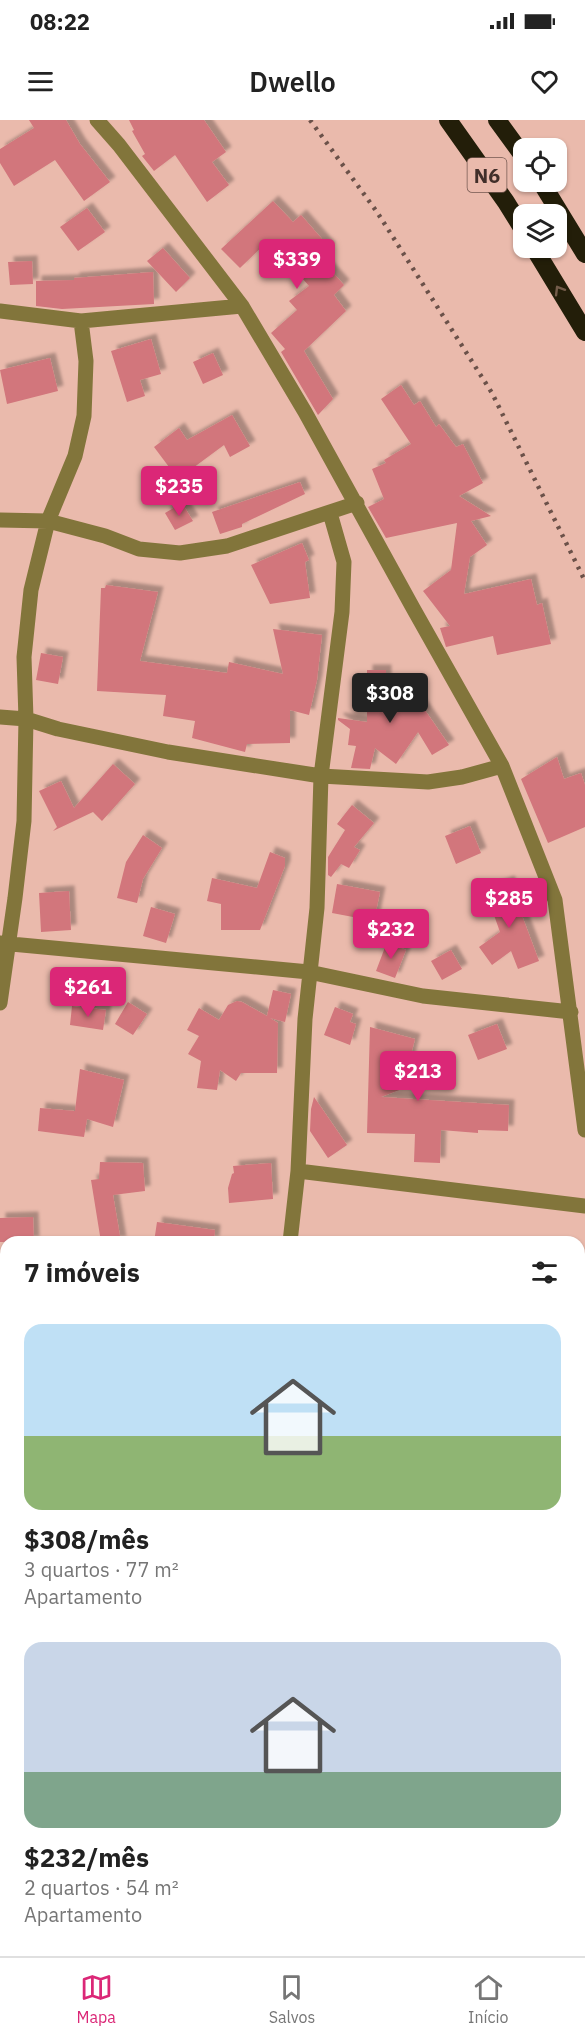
<!DOCTYPE html>
<html lang="pt">
<meta charset="utf-8">
<style>
body{margin:0;font-family:"IBM Plex Sans",sans-serif;background:#f2f2f2;color:#222;height:100vh;display:flex;flex-direction:column;font-size:22px;white-space:nowrap}
*{box-sizing:border-box;margin:0}
p{font-size:20px;color:#767676}
.icon{flex:none;width:33px;height:33px;fill:none;stroke:currentColor;stroke-width:2;stroke-linecap:round;stroke-linejoin:round}
.map{position:relative;flex:1;overflow:hidden}
.details{position:absolute;left:0px;top:1116px;width:585px;height:720px;display:flex;flex-direction:column;background:#fff;border-radius:18px 18px 0 0;box-shadow:0 2px 4px #0004}
.details>*{flex:none}
.tools{position:absolute;left:513px;top:18px;display:grid;gap:12px}
.tools a{display:grid;place-items:center;width:54px;height:54px;border-radius:12px;background:#fff;box-shadow:0 2px 4px #0004;font-size:30px}
.price{position:absolute;translate:-50% -51px;padding:0 14px;border-radius:6px;background:#db2777;color:#fff;font-size:20px;line-height:39px;filter:drop-shadow(0 2px 3px #0008)}
.price::after{content:'';position:absolute;left:50%;top:36px;width:18px;height:14px;margin-left:-9px;background:inherit;clip-path:polygon(0 0,100% 0,50% 100%)}
.price.current{background:#222;color:#fff}
ul{padding:0;list-style:none}
li{display:grid;align-content:center;gap:12px;height:318px;padding:0 24px}
li span{display:grid;place-items:center;height:186px;border-radius:18px;color:#555}
li>.icon{margin-inline-start:auto}
span .icon{width:108px;height:108px;fill:#fffc;stroke-width:1}
li b{font-size:26px}
h2{display:flex;justify-content:space-between;align-items:center;height:72px;padding:0 24px;font-size:26px}
.status{display:flex;justify-content:space-between;align-items:center;height:42px;padding:0 30px;background:#fff;direction:ltr}
.status svg{height:16px;fill:currentColor}
header{display:flex;justify-content:space-between;align-items:center;height:78px;padding:0 24px;background:#fff;font-size:27px;font-weight:600}
.tabs{display:flex;justify-content:space-around;align-items:center;height:84px;border-top:2px solid #e0e0e0;background:#fff;font-size:16px;color:#767676}
.tabs a{display:grid;justify-items:center;gap:3px}
.tabs .current{color:#db2777}
.map>svg:first-child{display:block}
.building{fill:#d2767c;filter:url(#shadow)}
.lines{fill:none;stroke-linecap:round;stroke-linejoin:round}
.minor{stroke:#82753b;stroke-width:15}
.highway{stroke:#231e09;stroke-width:18}
.rail{stroke:#6b5149;stroke-width:4.5;stroke-dasharray:3 6;stroke-linecap:butt}
.oneway{stroke:#735c4a}
.labels{text-anchor:middle;dominant-baseline:central;stroke-width:4.5;stroke-linejoin:round;paint-order:stroke}
.shield{fill:#eabaac;stroke:#745850;stroke-width:1.5}
.shield-label{font-size:20px;font-weight:bold;fill:#412e29}
</style>
<div class="status"><b>08:22</b><svg viewBox="0 0 49 12"><path d="M0 12V9h3v3zM5 12V6h3v6zM10 12V3h3v9zM15 12V0h3v12zM26 1h20v11H26zM47 4h2v5h-2z"/></svg></div>
<header><svg class="icon" aria-label="menu" viewBox="0 0 24 24"><path d="M4 6h16M4 12h16M4 18h16"/></svg>Dwello<svg class="icon" aria-label="heart" viewBox="0 0 24 24"><path d="M12 20l-8-8c-3-5 5-10 8-4 3-6 11-1 8 4z"/></svg></header>
<div class="map">
<svg width="585" height="1836" viewBox="0 0 585 1836">
<defs>
<filter id="shadow"><feDropShadow dx="5.5" dy="-5.5" stdDeviation="1.5" flood-color="#0004"/></filter>
</defs>
<rect width="100%" height="100%" fill="#eabaac"/>
<!-- building -->
<path class="building" d="M29,0H66L80,24L110,62L84,81L55,40L14,66L0,43V29L34,8Z
M129,0H204L226,32L212,42L229,65L207,82L175,35L154,51L142,36L145,34L132,11L134,10Z
M273,81L293,102L301,95L330,128L320,138L344,165L334,175L346,191L304,231L333,279L318,295L281,232L285,229L271,213L297,190L289,181L309,166L269,120L240,148L221,129Z
M87,88L105,112L78,131L60,107Z
M163,128L190,158L176,172L147,141Z
M32,141L33,164L10,165L8,142Z
M153,152L154,184L62,189L36,186V161L74,160V158Z
M151,219L161,254L140,260L145,276L127,282L111,231Z
M213,233L223,255L203,264L193,242Z
M50,238L58,271L7,284L0,250Z
M401,265L414,285L420,281L436,307L439,304L456,327L463,324L483,363L459,376L491,396L471,401L487,425L470,437L464,474L531,459L537,485L542,483L551,524L497,535L493,516L446,527L440,508L450,506L423,471L451,450L457,403L386,418L368,387L384,379L372,349L386,343L384,340L411,324L381,279Z
M232,295L250,326L230,337L224,325L178,359L154,327L179,308L187,320Z
M300,362L305,374L242,404V407L220,414L212,392Z
M182,383L193,401L175,410L165,393Z
M302,423L309,440L305,442L310,478L270,484L251,445Z
M106,465L158,472L140,541L227,553L229,542L283,554L273,509L322,515L317,560L309,595L290,590V623L247,624L245,632L192,618L195,601L163,596L166,575L97,571L101,468H105Z
M41,533L63,537L58,564L36,560Z
M367,550H386V585L397,577L395,573L407,564L449,625L432,635L418,612L396,644L375,628L370,649L351,648L356,626L348,625L350,609L338,600V598L367,602Z
M557,637L564,659L581,653L585,665V707L548,723L521,659Z
M113,644L135,664L102,701L93,692L53,711L57,707L39,671L61,661L74,688Z
M352,685L374,703L354,727L360,730L349,748L341,744L331,757L328,755V737L345,710L337,704Z
M470,706L481,733L456,744L445,716Z
M143,715L162,728L143,759L137,783L117,778L126,742Z
M270,732L285,738V746L260,810H221V784L207,781L212,758L257,768Z
M509,761L539,841L518,849L511,831L492,845L479,827L500,812L485,770Z
M337,764L380,772L374,801L332,793Z
M69,771L71,810L41,812L39,773Z
M151,787L175,794L166,823L143,816Z
M387,822L406,830L395,858L376,851Z
M451,830L462,849L442,860L431,841Z
M273,870L291,874L285,902L270,898L278,903L277,953H241L236,961L220,950L217,970L197,968L201,941L188,934L199,916L187,910L199,888L219,900L228,885L237,881L242,882L267,896Z
M128,882L147,894L133,915L115,904Z
M72,886L106,890L103,910L70,905Z
M335,887L353,894L350,902L356,904L350,925L324,915Z
M497,904L507,929L478,940L468,915Z
M370,907L415,919L402,969L381,977L509,985L508,1011L478,1010V1013L441,1010L440,1043L414,1042L415,1014L367,1013Z
M80,949L124,960L113,1007L87,999L84,1017L38,1011L40,988L75,991Z
M314,977L347,1025L328,1038L310,1011L311,989Z
M100,1042L143,1043L145,1071L113,1075L121,1122H101L91,1060L99,1059Z
M271,1043L273,1079L229,1083L228,1068L232,1054L234,1053L233,1046Z
M33,1097L34,1122H0V1098Z
M157,1102L215,1110L214,1122H154Z"/>
<g class="lines">
<!-- minor -->
<path class="minor" d="M97,0L119,25L242,186L305,292L413,488L502,646L555,780L585,1010
M0,191L81,201L242,186
M0,400L48,401L105,416L139,429L180,433L227,426L357,383
M0,597L26,599L58,609L168,632L321,656L428,662L462,657L502,646
M0,823L309,852L423,876L571,892
M0,883L15,778L24,701L26,599L24,537L31,470L48,401L75,336L84,296L86,241L81,201
M298,1051L585,1086
M290,1122L298,1051L305,899L317,788L321,656L342,492L344,442L330,393
M579,1295H585
M0,1449H6
M579,1507H585
M0,1662L6,1663
M579,1710H585
M204,1836V1830"/>
<!-- highway -->
<path class="highway" d="M448,0L506,82L524,111
M497,0L524,37
M541,62L585,134
M534,128L585,212"/>
<!-- rail -->
<path class="rail" d="M310,0L377,92L492,273L585,461"/>
</g>
<!-- one-way arrows -->
<defs><path id="oneway-chevron" d="M-2-3.5L2.5 0L-2 3.5" fill="none" stroke-width="1.6" stroke-linecap="round" stroke-linejoin="round" transform="scale(1.5)"/></defs>
<use class="oneway" href="#oneway-chevron" transform="translate(559 170) rotate(-121)"/>
<g class="labels">
<!-- shield labels -->
<rect class="shield" x="467.5" y="38" width="39" height="34" rx="4.5"/>
<g class="shield-label">
<text x="487" y="55">N6</text>
</g>
</g>
</svg>
<div class="tools">
<a><svg class="icon" aria-label="locate" viewBox="0 0 24 24"><circle cx="12" cy="12" r="6"/><path d="M12 2v4M12 18v4M2 12h4M18 12h4"/></svg></a>
<a><svg class="icon" aria-label="layers" viewBox="0 0 24 24"><path d="M12 4l9 5-9 5-9-5zM3 14l9 5 9-5"/></svg></a>
</div>
<b class="price" style="left:297px;top:170px">$339</b>
<b class="price" style="left:179px;top:397px">$235</b>
<b class="price current" style="left:390px;top:604px">$308</b>
<b class="price" style="left:509px;top:809px">$285</b>
<b class="price" style="left:391px;top:840px">$232</b>
<b class="price" style="left:88px;top:898px">$261</b>
<b class="price" style="left:418px;top:982px">$213</b>
<section class="details">
<h2>7 imóveis<svg class="icon" aria-label="filters" viewBox="0 0 24 24"><path d="M4 7h16M4 17h16"/><circle cx="9" cy="7" r="2"/><circle cx="15" cy="17" r="2"/></svg></h2>
<ul>
<li><span style="background:linear-gradient(#bfe0f5 60%,#8fb573 0)"><svg class="icon" aria-label="home" viewBox="0 0 24 24"><path d="M3 11l9-7 9 7M6 9v11h12V9"/></svg></span><div><b>$308/mês</b><p>3 quartos · 77 m²</p><p>Apartamento</p></div></li>
<li><span style="background:linear-gradient(#c9d6e8 70%,#7fa58c 0)"><svg class="icon" aria-label="home" viewBox="0 0 24 24"><path d="M3 11l9-7 9 7M6 9v11h12V9"/></svg></span><div><b>$232/mês</b><p>2 quartos · 54 m²</p><p>Apartamento</p></div></li>
</ul>
</section>
</div>
<nav class="tabs">
<a class="current"><svg class="icon" aria-label="map" viewBox="0 0 24 24"><path d="M3 6l6-2 6 2 6-2v14l-6 2-6-2-6 2zM9 4v14M15 6v14"/></svg>Mapa</a>
<a><svg class="icon" aria-label="saved" viewBox="0 0 24 24"><path d="M7 4h10v16l-5-4-5 4z"/></svg>Salvos</a>
<a><svg class="icon" aria-label="home" viewBox="0 0 24 24"><path d="M3 11l9-7 9 7M6 9v11h12V9"/></svg>Início</a>
</nav>
